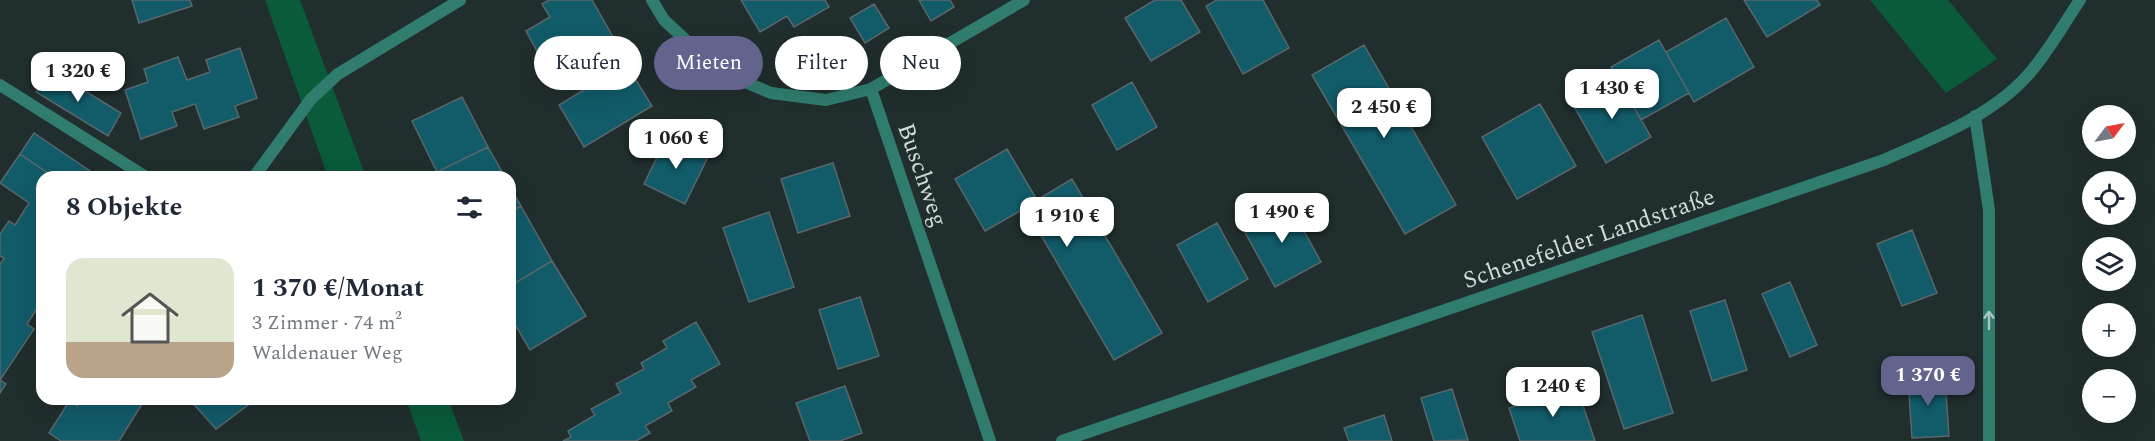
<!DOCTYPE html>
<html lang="de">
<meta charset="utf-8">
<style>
body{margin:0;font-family:Spectral,serif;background:#f6f6f7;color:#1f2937;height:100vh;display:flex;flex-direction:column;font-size:22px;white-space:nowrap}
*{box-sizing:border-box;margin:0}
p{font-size:20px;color:#747a83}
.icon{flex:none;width:33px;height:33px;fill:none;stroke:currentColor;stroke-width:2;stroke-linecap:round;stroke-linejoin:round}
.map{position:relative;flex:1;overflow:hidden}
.details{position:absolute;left:36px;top:171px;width:480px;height:234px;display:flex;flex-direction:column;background:#fff;border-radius:18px;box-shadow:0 6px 24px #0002}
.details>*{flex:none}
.banner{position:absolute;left:534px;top:36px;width:570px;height:54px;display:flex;gap:12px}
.needle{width:39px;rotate:58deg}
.fabs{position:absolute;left:2082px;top:105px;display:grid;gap:12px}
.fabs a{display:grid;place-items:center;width:54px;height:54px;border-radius:50%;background:#fff;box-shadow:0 6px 24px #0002;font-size:30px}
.price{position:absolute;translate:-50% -51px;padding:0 14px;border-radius:12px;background:#fff;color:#222;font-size:20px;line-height:39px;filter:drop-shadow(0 2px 3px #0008)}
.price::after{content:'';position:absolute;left:50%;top:36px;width:18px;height:14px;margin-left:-9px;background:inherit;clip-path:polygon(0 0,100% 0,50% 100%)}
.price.on{background:#62648e;color:#fff}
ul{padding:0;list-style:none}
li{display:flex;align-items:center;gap:18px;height:150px;padding:0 30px}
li+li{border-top:2px solid #e0e1e3}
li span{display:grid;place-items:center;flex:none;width:168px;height:120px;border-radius:18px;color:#555}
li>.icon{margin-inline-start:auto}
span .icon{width:72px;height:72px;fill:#fffc;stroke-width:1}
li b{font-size:26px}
h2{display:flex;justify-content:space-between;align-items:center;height:72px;padding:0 30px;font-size:26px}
.chip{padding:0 21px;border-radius:27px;background:#fff;box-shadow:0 6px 24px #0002;font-size:21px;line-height:54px}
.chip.on{background:#62648e;color:#fff}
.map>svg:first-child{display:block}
.green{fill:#095b3a}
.building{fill:#125b69;stroke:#59676b;stroke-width:1.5}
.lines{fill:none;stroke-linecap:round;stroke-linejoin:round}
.minor{stroke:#307d6e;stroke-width:12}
.oneway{stroke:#a9c3bf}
.labels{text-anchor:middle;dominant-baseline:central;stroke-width:6;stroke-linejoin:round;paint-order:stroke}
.street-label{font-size:24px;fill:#d1dada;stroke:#212e2e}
</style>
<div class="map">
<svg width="2155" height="441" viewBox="0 0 2155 441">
<rect width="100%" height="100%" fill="#212e2e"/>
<!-- green -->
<path class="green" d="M265,0H300L366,177H328Z
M1870,0H1948L1997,59L1946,93Z
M406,399H448L464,441H421Z"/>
<!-- building -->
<path class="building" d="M132,0H190L192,6L139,23Z
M549,0H592L613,37L549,73L526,31L550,17L542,4Z
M741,0H825L829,7L794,27L787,16L760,32Z
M919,0H950L954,7L931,21Z
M1155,0H1181L1200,32L1151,61L1125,18Z
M1217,0H1263L1289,48L1243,74L1206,6Z
M1744,0H1817L1820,5L1767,37Z
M874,4L889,28L865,43L850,18Z
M1726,18L1754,67L1694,102L1666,52Z
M1659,40L1689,93L1641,120L1611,67Z
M1364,45L1456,205L1405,234L1312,75Z
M240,48L257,98L235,106L239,117L204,129L195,104L172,112L177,126L141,139L125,90L148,82L144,69L178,57L187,80L210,72L206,60Z
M626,64L652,106L584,147L559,105Z
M49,69L121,113L108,136L36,92Z
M1617,77L1651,137L1606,163L1572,103Z
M1132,82L1157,127L1117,150L1092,105Z
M462,97L488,147L437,172L412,121Z
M1540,104L1576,166L1517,199L1482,137Z
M34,133L99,177H54L20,154Z
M668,135L709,155L685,204L644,184Z
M488,147L505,177H439L437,172Z
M1007,149L1037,200L1072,179L1162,333L1114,360L1025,208L985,231L955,179Z
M20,154L54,177H42V301L27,324L34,329L0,380L6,384L0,393V264L4,258L0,256V234L9,221L15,225L29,203L0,183Z
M833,163L850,216L798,233L781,179Z
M510,187L521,206L510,212Z
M1288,202L1321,262L1275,287L1242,227Z
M521,206L552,261L510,286V212Z
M769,212L794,287L749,302L723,228Z
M1217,223L1248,279L1208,302L1177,245Z
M1912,230L1937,293L1902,306L1877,244Z
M552,261L586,316L530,350L510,316V286Z
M1790,282L1817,345L1790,357L1762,294Z
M860,297L879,356L838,369L819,310Z
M1725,300L1747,370L1712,381L1690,311Z
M1642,315L1673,413L1624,429L1592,332Z
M696,322L720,364L691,380L696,387L668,403L672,411L645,426L650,433L636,441H563L571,437L568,431L595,415L591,409L621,393L616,384L644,369L641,363L667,348L663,341Z
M1945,377L1949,436L1912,438L1908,379Z
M1576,385L1595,441H1520L1509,408Z
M845,386L862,433L840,441H810L796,403Z
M1452,389L1468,440L1434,441L1421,398Z
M82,399H141L144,401L119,441H61L49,433L70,400L77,406Z
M189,399H256L216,429Z
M1384,415L1392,441H1349L1344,428Z"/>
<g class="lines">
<!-- minor -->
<path class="minor" d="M652,0L664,20L719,71L771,93L826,100L871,89
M0,85L146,177
M1975,116L1989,210V441
M254,177L311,99L338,74L460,0
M990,441L871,89L1024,0
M1062,441L1884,160C1933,138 1990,117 2027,76C2047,54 2063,25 2080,0"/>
</g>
<!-- one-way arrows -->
<defs><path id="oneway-shaft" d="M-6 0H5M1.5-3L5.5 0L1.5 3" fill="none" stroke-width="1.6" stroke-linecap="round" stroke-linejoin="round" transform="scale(1.5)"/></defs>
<use class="oneway" href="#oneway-shaft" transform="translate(1989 320) rotate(-90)"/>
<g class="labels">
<!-- street labels -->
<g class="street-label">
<text transform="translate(922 175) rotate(71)">Buschweg</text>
<text transform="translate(1589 239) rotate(-19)">Schenefelder Landstraße</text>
</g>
</g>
</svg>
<div class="fabs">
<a><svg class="needle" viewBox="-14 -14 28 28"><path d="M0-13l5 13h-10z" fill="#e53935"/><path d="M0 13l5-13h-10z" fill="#747a83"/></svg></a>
<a><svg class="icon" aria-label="locate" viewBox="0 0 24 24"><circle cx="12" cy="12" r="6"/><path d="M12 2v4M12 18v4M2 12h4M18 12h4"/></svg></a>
<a><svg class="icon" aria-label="layers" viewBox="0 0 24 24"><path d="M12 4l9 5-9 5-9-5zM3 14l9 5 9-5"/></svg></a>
<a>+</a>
<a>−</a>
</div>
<b class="price" style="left:78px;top:103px">1 320 €</b>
<b class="price" style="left:1612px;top:120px">1 430 €</b>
<b class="price" style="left:1384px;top:139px">2 450 €</b>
<b class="price" style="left:676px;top:170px">1 060 €</b>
<b class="price" style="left:1282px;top:244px">1 490 €</b>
<b class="price" style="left:1067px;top:248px">1 910 €</b>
<b class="price on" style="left:1928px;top:407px">1 370 €</b>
<b class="price" style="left:1553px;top:418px">1 240 €</b>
<div class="banner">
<a class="chip">Kaufen</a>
<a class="chip on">Mieten</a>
<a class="chip">Filter</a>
<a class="chip">Neu</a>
</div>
<section class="details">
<h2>8 Objekte<svg class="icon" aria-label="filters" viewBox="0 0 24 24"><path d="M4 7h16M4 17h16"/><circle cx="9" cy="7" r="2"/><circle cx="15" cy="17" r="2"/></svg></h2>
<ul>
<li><span style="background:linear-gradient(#dfe7d0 70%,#b9a48a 0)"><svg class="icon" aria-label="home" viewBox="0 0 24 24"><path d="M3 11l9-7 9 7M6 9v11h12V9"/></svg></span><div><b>1 370 €/Monat</b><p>3 Zimmer · 74 m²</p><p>Waldenauer Weg</p></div></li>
</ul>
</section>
</div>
